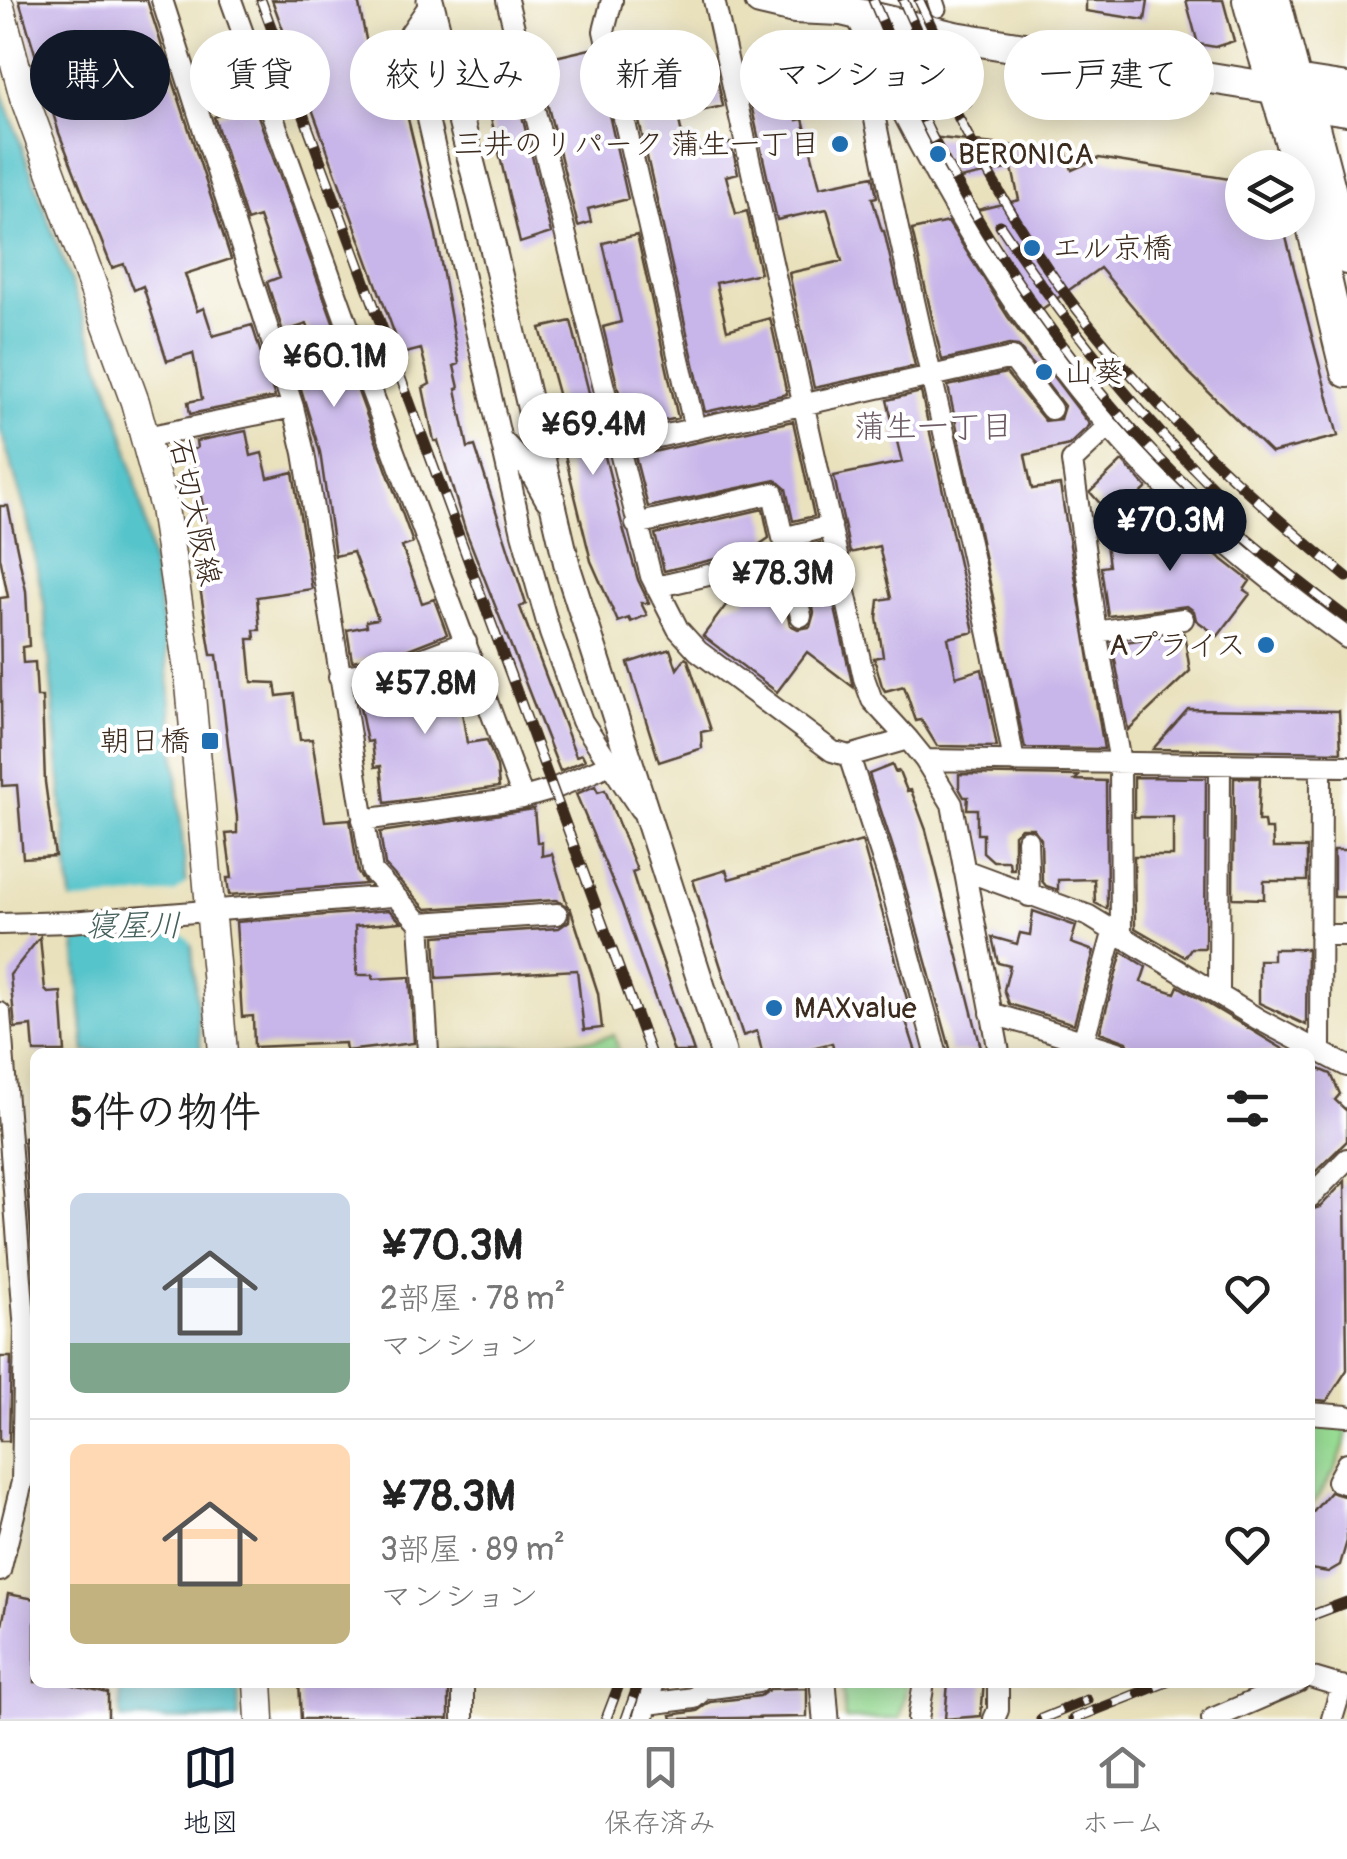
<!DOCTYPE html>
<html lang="ja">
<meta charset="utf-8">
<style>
body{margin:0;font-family:Pangolin,"Klee One",sans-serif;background:#f2f2f2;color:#222;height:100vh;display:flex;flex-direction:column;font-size:38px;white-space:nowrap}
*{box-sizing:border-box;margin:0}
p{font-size:32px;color:#767676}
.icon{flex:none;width:55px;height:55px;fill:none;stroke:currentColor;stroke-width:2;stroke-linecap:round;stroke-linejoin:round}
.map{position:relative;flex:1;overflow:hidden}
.panel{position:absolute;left:30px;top:1048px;width:1285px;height:640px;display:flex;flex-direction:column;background:#fff;border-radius:15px;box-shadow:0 5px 25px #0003}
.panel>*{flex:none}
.hud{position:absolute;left:30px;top:30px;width:1288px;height:90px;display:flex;gap:20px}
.controls{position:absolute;left:1225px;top:150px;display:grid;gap:20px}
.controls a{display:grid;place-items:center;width:90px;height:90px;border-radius:50%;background:#fff;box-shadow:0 5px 25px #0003;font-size:50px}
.price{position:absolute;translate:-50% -85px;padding:0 22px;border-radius:35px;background:#fff;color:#222;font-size:32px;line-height:65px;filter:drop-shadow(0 2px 5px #0008)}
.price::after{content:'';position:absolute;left:50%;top:60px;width:30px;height:22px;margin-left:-15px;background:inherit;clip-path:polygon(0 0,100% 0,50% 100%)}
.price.current{background:#111827;color:#fff}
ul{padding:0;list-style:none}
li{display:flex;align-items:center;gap:30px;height:250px;padding:0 40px}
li+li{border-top:2px solid #e0e0e0}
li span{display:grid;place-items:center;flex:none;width:280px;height:200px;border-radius:15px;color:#555}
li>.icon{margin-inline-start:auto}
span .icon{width:120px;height:120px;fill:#fffc;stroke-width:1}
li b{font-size:42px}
h2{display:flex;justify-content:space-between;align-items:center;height:120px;padding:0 40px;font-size:42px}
.chip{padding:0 35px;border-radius:45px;background:#fff;box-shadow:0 5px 25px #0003;font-size:35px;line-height:90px}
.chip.current{background:#111827;color:#fff}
.menu{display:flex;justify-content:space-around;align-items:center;height:140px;border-top:2px solid #e0e0e0;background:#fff;font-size:28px;color:#767676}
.menu a{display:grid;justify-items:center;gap:5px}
.menu .current{color:#111827}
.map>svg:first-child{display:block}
.green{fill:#99dd95;stroke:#6a845a;stroke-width:2.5}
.water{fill:#56c4cb;stroke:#487774;stroke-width:2.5}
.pier{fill:#e9e1bc}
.building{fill:#c8b5e9}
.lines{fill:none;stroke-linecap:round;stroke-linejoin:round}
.pedestrian-casing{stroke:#554536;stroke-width:19}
.minor-casing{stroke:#554536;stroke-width:24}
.tertiary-casing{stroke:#554536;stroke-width:29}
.secondary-casing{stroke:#554536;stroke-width:31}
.primary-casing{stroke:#554536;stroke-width:34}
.trunk-casing{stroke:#554536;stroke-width:36}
.pedestrian{stroke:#fff;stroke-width:15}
.minor{stroke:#fff;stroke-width:20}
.tertiary{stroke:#fff;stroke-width:25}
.secondary{stroke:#fff;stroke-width:28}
.primary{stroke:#fff;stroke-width:30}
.trunk{stroke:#fff;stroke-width:32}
.rail-casing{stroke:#3b2a1e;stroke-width:11}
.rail{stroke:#fff;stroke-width:8;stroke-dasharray:22;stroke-linecap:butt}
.poi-dot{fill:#1f6fb2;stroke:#fff;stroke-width:4}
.labels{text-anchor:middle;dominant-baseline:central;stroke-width:8;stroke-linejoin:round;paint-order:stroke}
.poi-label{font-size:30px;fill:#3b2a1e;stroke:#fff;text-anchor:start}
.street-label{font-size:30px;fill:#3b2a1e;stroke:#fff}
.neighbourhood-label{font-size:32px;fill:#6c5b65;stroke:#fff}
.water-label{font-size:32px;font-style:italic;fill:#44605b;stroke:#fff}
</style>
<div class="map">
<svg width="1347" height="1719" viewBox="0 0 1347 1719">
<rect width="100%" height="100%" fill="#fff"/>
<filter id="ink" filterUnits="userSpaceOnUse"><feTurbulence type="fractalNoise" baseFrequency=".01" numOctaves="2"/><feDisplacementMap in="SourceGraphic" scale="20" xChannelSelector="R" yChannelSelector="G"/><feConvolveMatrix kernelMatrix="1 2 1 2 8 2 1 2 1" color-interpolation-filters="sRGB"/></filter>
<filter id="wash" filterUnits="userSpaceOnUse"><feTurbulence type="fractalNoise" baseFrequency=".0048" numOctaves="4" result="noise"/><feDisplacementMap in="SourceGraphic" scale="40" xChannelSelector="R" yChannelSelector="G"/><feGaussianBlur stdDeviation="2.25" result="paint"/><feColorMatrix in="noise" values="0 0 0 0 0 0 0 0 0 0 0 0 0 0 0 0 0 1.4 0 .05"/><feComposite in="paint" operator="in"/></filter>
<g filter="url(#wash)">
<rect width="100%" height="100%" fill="#e9e1bc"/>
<!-- green -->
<path class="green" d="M614,1035L619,1052H438L595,1040Z
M1311,1422H1347C1347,1455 1330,1481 1310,1507Z
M842,1683H907L900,1719H845Z"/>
<!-- water -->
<path class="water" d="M0,86L107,382L125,437L143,513L165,638L201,1052H85L44,603L26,513L0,428Z
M120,1683H238L239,1719H121Z"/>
<!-- pier -->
<path class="pier" d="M186,883H192L196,950L188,938L178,933L72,941L68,902L175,893Z"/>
<g id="blocks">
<!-- building -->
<path class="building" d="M19,0H147L231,259L185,274L197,311L204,308L213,336L252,325L275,397L190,414L188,402L202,399L193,353L167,361L143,286L134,290L124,264L112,268L59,133Z
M272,0H358L367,44L389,40L436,235L459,364L454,366L459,388L456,389L468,448L475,446L526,604L520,607L576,756L582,754L585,760L560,771L465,529L438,441H434L423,388L430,384L421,349L402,354Z
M1086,0H1148L1145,20L1086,11Z
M1186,0H1223L1234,41L1215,47L1198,44Z
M503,39L551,233L520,243L474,45Z
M629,40L664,47L673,92L718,82L723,106L678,116L686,153L731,143L738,173L726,176L736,214L747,211L760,273L716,283L727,330L770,318L787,394L705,412L621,42Z
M594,48L628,199L588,209L591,222L578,226L535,55L549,52L551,58Z
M748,91L774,95L768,97L770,103L786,99V103L792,102L797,120L803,119L820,187L873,176L877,197L872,198L882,231H884L915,366L814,388L789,273L842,261L827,209L777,220Z
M253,102L413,543L402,547L422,603L434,599L447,634L401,652L352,661L347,630L367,626L366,621L378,619L353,552L335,556L320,452L295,369L320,360L307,324L283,332L267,282L280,277L259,217L247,221L214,117Z
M931,137L1012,146L1016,153L1039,145L1044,156L1065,149L1072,170L1099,158L1242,181V222H1282L1338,436L1271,453L1189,373L1100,268L1038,312L973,211L1019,200L1012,168L955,180Z
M948,222L1008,317L1090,425L1069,445L1025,455L1032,489L1060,485L1104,749L1025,748L948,386L1006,373L1045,421L1060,419L1064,406L1018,346L1009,345L942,360L912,230Z
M637,235L678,418L628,429L603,327L621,322L603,243Z
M571,321L623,528L638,580L649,603H641L647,615L631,622L629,618L618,622L591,561L562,443L571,441L540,328Z
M921,392L974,632L948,638L956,677L982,669L997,747L937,746L921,720L916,721L904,686L885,691L882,686L874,658L883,656L877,618L879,600L891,598L879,546L850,553L834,476L902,462L887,400Z
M793,421L814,516L793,521L786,489L776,480L648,507L635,456Z
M246,431L251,456L262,453L268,478L293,472L312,589L257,597L260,630H254L255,639H248L252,682L275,683L277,696L294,694L300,740L312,739L325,821L350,819L358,873L366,884L229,895L227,878H232L226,834L237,833V817L217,655H211L197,569L216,566L191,450L197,448L196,441Z
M1122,461L1147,488L1107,525L1104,508L1090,492Z
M0,506H8L26,591L29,646L22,647L23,663L35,662L37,697H42L45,782L55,856L23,858L17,785L2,786L0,598L8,597L0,557Z
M763,509L769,538L750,551L664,571L655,534Z
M1179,519L1207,544L1205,546L1250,581L1244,590L1250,594L1218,636L1196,620L1194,611L1187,606L1108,616L1101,567L1109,566L1106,544L1111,543L1108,527Z
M820,543L853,687L807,652L777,692L703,636L726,605L747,600L739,589L745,581L777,573L790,625L798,629L810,627L814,613L800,548Z
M1184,633L1190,671L1128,730L1112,644Z
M670,649L677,669L685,658L688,660L711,730L701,732L702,748L659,762L628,663Z
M457,660L467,699L460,700L467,743L487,740L497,767L499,787L385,803L381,766L375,767L372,741L367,742L356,688L408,678Z
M1188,709L1339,711L1341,752L1153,749Z
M892,765L895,772L899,771L907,791L911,790L926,830L982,1052H951L902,875L869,774Z
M959,774L1079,776L1075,780L1106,781L1107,909L1095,903L1094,879L1058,880V890L1046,886L1042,881L1041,839L1033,828H1021L1014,834V869H1010L1009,861H993L983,852V834H977V809H967L968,797H964L959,788Z
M1134,777L1206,778L1205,948H1191L1185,957L1135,928L1134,856H1173V817H1134Z
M1234,778H1260L1258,821H1264L1265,829H1272L1273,848H1307V881H1264V899L1233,898Z
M595,786L598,792L605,790L637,870L632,872L640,897L694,1052H674L622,904L576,794Z
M534,809L537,842H542V856L552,854L568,907L556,900L426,909L385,865L380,832Z
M862,841L913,1020L906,1021L916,1052H834L832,1043L796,1052H762L757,1031L743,1036L693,880L726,870L729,879Z
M1334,850H1347V897H1334Z
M570,907L598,993L602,1028L584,1030L577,970L437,978L435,936L559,928L569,921Z
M389,910L401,922L355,926L357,975H373V979L410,977L414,1043L346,1051L345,1043L254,1047L253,1016L242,1017L236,922Z
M1033,911L1076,926L1071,943L1094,951L1074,1024L1009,1004L1004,990L1010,966L998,963L992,937L1017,944L1020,933L1030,935Z
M40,937L45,990L48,993L61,992L65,1052H34L32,1026L15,1028L10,975Z
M1273,949H1307L1306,1025L1259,1003V960H1273Z
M1122,952L1146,967L1141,982L1175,993L1178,986L1288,1052H1131L1127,1042L1100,1032Z
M1310,1065L1331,1074L1340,1094L1335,1100L1347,1111V1141L1310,1177Z
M35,1137V1283L24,1138Z
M1345,1181L1347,1370L1327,1401L1317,1400L1310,1396V1210L1320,1207Z
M0,1357H11L9,1441H0Z
M1330,1492L1347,1497V1541L1340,1565L1328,1572L1310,1569V1516Z
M8,1594L35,1599V1682H61L108,1693V1719H0V1636Z
M299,1682H449V1719H301Z
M948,1682H984L981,1716L945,1719Z
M807,1688V1717L672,1719L671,1715L697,1711L710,1702L760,1696L770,1689Z"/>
</g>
</g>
<g filter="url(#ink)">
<use href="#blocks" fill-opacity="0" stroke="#554536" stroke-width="2.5"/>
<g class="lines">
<defs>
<path id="pedestrian" d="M935,0L938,9"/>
<path id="minor" d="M162,0L293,407L304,453L372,871L420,923L428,1052
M231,0L364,371L523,798L363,820
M507,0L651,576L678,629L698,651L832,751L849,756L889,879L936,1052
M612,0L604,31L695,429
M714,0L864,678L872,700L908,739
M431,3L409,35L522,533L550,633L582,721L640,809
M856,15C928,174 1023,339 1145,466C1207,530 1275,586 1347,638
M860,41C904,283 970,520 1014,762
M1109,426L1072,461L1096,632L1120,762L1121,935
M146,437L293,407
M501,439L528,468L546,500
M617,446L1012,358L1051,409
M636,524L773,493L783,538L831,526
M785,545L801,616
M656,587L787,557
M1096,632L1183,619
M339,677L405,665L466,642
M849,756L908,739L925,760L1347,766
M925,760L952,804L999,1052
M523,798L551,790L599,769
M1027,840L1029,896
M964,870L1089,916L1258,1019L1347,1066
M420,923L557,914
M0,924L70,922L392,896
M1320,935H1347
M1219,993L1220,764
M0,1013L25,1331L22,1482L0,1571
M991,1013L1118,1052
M1083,1042L1114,930
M1320,1049L1321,766
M1310,1197L1347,1159
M1310,1413L1347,1416
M1347,1463L1337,1481L1347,1484
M1310,1677L1347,1688
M463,1682V1719
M648,1704L694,1698L704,1689L758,1682
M643,1719L654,1682
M918,1719L924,1682
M994,1719L998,1710V1682
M1212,1719L1298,1682
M1332,1719L1342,1686"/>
<path id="tertiary" d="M430,0L489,231L568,569L723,1052
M823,1682L826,1719"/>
<path id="secondary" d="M0,7L24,97L135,402L164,508L190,684L223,1052
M258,1682L260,1719"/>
<path id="primary" d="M760,0L794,8L841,10L955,37L1273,88L1307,104L1347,110
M1276,87L1295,81L1347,89"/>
<path id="trunk" d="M1249,0C1261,47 1278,93 1291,140C1313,216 1327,294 1347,371
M1274,0L1295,81L1307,104L1347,258"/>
</defs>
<!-- pedestrian casing -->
<use href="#pedestrian" class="pedestrian-casing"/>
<!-- minor casing -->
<use href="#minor" class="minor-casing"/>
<!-- tertiary casing -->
<use href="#tertiary" class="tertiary-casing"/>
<!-- secondary casing -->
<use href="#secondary" class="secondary-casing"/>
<!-- primary casing -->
<use href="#primary" class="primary-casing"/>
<!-- trunk casing -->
<use href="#trunk" class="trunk-casing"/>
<!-- pedestrian -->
<use href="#pedestrian" class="pedestrian"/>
<!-- minor -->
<use href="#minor" class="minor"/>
<!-- tertiary -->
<use href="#tertiary" class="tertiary"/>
<!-- secondary -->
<use href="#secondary" class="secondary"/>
<!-- primary -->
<use href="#primary" class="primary"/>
<!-- trunk -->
<use href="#trunk" class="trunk"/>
<defs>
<path id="rail" d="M261,0L650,1052
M873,0C892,44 909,90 930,133C989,248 1067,362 1156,455C1213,515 1281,568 1347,618
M903,0C947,102 999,201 1064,292C1144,400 1243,492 1347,577
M919,0L967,102
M1000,225C1065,323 1136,412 1220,495
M1310,1616L1347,1602
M606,1719L620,1682
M626,1719L639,1682
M1041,1719L1087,1700
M1073,1719L1167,1682"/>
</defs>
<!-- rail casing -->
<use href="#rail" class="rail-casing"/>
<!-- rail -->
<use href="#rail" class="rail"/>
</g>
</g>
<!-- markers -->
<g class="poi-dot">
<circle cx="840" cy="144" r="10"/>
<circle cx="938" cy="154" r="10"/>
<circle cx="1032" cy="248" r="10"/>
<circle cx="1044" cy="372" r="10"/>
<circle cx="1266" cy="645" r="10"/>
<rect x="200" y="731" width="20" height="20" rx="5"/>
<circle cx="774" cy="1008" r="10"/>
</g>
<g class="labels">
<!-- poi labels -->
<g class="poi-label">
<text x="820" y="144" text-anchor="end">三井のリパーク 蒲生一丁目</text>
<text x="958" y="154">BERONICA</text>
<text x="1052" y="248">エル京橋</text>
<text x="1064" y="372">山葵</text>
<text x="1246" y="645" text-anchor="end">Aプライス</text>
<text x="190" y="741" text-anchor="end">朝日橋</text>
<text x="794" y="1008">MAXvalue</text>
</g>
<!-- street labels -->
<g class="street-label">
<text transform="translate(195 512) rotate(78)">石切大阪線</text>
</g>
<!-- neighbourhood labels -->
<g class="neighbourhood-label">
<text x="933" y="427">蒲生一丁目</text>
</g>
<!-- water labels -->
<g class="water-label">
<text x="133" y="926">寝屋川</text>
</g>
</g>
</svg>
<div class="controls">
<a><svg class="icon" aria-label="layers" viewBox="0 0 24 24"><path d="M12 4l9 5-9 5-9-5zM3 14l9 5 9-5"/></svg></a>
</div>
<b class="price" style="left:334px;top:410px">¥60.1M</b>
<b class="price" style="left:593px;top:478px">¥69.4M</b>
<b class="price current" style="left:1170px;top:574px">¥70.3M</b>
<b class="price" style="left:782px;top:627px">¥78.3M</b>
<b class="price" style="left:425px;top:737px">¥57.8M</b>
<div class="hud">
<a class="chip current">購入</a>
<a class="chip">賃貸</a>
<a class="chip">絞り込み</a>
<a class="chip">新着</a>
<a class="chip">マンション</a>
<a class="chip">一戸建て</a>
</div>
<section class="panel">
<h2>5件の物件<svg class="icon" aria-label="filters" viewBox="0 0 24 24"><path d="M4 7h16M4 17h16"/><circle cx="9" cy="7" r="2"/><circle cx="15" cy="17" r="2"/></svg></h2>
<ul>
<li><span style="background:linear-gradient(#c9d6e8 75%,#7fa58c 0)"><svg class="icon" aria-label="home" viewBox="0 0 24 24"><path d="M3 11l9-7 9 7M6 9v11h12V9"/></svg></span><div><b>¥70.3M</b><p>2部屋 · 78 m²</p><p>マンション</p></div><svg class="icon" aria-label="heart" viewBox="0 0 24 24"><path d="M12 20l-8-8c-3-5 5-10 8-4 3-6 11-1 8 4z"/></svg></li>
<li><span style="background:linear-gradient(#ffd9b3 70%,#c2b280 0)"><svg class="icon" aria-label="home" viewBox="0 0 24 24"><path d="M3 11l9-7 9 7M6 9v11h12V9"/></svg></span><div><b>¥78.3M</b><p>3部屋 · 89 m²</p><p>マンション</p></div><svg class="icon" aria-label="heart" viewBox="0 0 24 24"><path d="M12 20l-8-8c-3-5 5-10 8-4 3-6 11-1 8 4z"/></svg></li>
</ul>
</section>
</div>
<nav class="menu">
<a class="current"><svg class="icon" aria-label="map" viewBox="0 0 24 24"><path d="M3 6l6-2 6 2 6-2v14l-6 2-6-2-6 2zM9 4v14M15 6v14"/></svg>地図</a>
<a><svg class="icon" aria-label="saved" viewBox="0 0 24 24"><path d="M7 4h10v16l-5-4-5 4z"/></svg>保存済み</a>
<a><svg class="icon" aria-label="home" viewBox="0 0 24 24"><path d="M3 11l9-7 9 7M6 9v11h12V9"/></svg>ホーム</a>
</nav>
